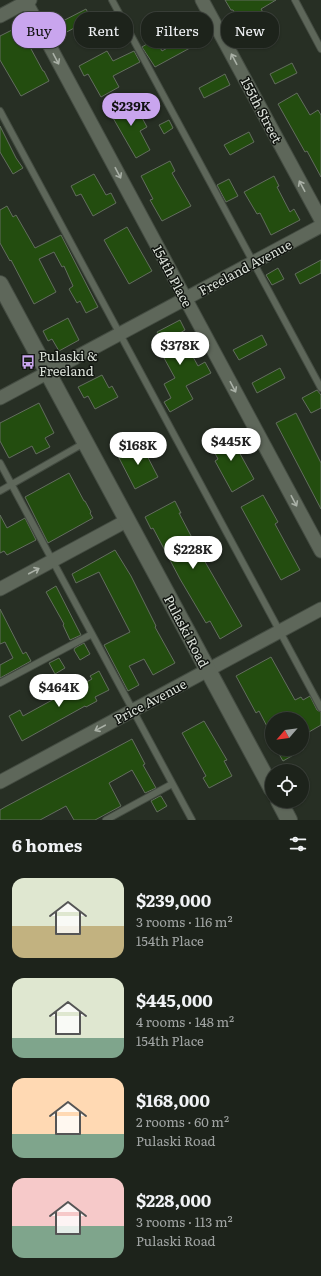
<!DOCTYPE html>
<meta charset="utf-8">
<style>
body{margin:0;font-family:Literata,serif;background:#252b24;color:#f1f3f6;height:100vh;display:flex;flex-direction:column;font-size:15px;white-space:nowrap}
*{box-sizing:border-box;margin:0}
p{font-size:13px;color:#a0a4a3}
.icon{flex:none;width:22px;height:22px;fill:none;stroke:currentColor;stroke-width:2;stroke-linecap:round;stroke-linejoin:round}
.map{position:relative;height:820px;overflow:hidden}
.details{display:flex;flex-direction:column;background:#1d231b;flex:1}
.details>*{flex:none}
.top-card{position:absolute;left:12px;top:12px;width:297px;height:36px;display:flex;gap:8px}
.needle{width:26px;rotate:242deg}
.buttons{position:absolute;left:265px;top:712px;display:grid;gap:8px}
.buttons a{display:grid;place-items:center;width:44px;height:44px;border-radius:50%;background:#1d231b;box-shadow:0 1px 3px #0004,0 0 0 1px #3b403a;font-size:20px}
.price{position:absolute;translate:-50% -34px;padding:0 9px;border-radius:14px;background:#fff;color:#222;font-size:13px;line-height:26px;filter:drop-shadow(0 1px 2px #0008)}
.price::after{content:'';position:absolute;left:50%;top:24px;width:12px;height:9px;margin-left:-6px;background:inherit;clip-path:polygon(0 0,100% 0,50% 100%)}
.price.selected{background:#c9a5ee;color:#111}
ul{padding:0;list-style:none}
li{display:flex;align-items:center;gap:12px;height:100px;padding:0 12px}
li span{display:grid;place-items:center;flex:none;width:112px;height:80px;border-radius:12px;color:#555}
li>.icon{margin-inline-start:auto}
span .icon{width:48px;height:48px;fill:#fffc;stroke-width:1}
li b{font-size:17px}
h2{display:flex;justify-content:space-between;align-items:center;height:48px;padding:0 12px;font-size:17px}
.chip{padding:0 14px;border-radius:16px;background:#1d231b;box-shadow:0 1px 3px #0004,0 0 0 1px #3b403a;font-size:14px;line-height:36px}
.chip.selected{background:#c9a5ee;color:#111}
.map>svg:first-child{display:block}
.building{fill:#234d0f;stroke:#636d5f}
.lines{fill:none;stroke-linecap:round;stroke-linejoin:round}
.service-casing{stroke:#444c42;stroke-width:8}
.minor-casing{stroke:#444c42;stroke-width:15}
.tertiary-casing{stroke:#444c42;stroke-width:18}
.service{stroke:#5e675a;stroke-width:6}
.minor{stroke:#5e675a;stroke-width:13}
.tertiary{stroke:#5e675a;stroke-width:16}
.oneway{stroke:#aab1a7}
.labels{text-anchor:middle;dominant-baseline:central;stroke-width:3;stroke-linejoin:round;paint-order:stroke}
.street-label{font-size:13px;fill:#dce2da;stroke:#121611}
.poi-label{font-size:13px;fill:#dce2da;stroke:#121611;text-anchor:start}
</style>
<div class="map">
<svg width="321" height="820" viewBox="0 0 321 820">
<rect width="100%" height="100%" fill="#272f24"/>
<!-- building -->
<path class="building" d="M225,0H276L261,9L276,34L253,46L233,10H231Z
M86,9L91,19L63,34L57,24Z
M24,24L29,34L24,36L43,71H44L49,81L21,96L0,60V36Z
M196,32L201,42L155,67L142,47L155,39L162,51Z
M107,51L113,61L134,51L140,62L113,76L119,87L101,97L88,74L84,76L79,66Z
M292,63L297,73L275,84L270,74Z
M225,74L230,85L204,98L199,88Z
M297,93L310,115L318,110L321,115V177L307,151L305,152L278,104Z
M132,99L147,127L140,131L150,150L136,158L109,111Z
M169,120L173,128L164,134L159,125Z
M0,126L16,158L23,168L13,174L0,152Z
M249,132L254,142L230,155L224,145Z
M170,161L175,171L172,173L191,206L162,221L150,200L153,199L141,176Z
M94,174L106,195L111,193L116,203L93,216L81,194L76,196L71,186Z
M274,176L279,186L277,187L290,212L294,209L300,220L271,235L260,213L257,214L244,192Z
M229,179L238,196L226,202L217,185Z
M7,206L13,217L16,215L35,248L61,235L98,307L86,313L80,301L77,303L69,289L73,286L64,266L62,267L54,252L39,259L56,292L34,304L11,260L10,261L0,243V210Z
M127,227L152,271L129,284L104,240Z
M321,260V273L300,284L295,274Z
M278,268L284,279L272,285L266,275Z
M68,318L79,340L59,351L52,339L48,341L43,331Z
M180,320L185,330L180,333L198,366L205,362L211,373L186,386L193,399L170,412L164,402L171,398L164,384L175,378L164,358L169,355L157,332Z
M262,335L267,345L239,360L233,350Z
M280,368L285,378L257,393L252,383Z
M102,375L109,388L112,386L118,397L95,409L88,396L84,398L78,387Z
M317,390L321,395V408L311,413L302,398Z
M39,403L54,433L45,438L50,447L36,454L32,446L9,458L0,441V423Z
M296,413L321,463V509L276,423Z
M228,432L254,479L232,492L215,461L218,459L209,442Z
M141,444L158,477L135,489L118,456Z
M69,473L84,501H85L91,512L90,513L93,518L48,543L25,497Z
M263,495L278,522L275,524L300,570L281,580L241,507Z
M175,501L181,513H179L200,553L242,626L220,639L210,621L206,623L180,579L153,528L151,529L145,517Z
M0,515L7,528L25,518L36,540L7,555L4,551L0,553Z
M115,550L131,576L156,626L155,627L175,663L153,675L144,659L129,666L139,685L128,691L104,645L130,632L128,628L99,572L76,583L72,574Z
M56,586L81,635L70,640L63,625L64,624L46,592Z
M0,609L23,654L26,652L31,661L0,678V665L13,658L5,642L0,644Z
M84,643L90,654L80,660L74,650L75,648Z
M271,657L295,700L301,697L303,700L310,696L317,710L321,712V725L302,736V719H272V736L259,711L256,713L236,676Z
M59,658L65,668L55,674L49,663Z
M99,671L109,690L95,697L97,701L86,707L85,706L22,741L9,716L20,710L23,716L65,693V694L92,679L90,676Z
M204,721L227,760L224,761L232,776L209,788L203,778L206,776L182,733Z
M132,739L145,764L143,765L156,788L145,793L132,770L109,783L121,806L95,820H74L66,806L40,820H0V810L5,807Z
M276,749H304L283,761Z
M160,796H161L167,806L157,812L151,801Z"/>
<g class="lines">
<defs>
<path id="service" d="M112,0L321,388
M295,0L321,49
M0,111L321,708
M0,463L192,820
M0,491L86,442
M0,683L92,634
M106,820L172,784"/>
<path id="minor" d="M25,0L321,551
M202,0L321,220
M0,16L30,0
M0,398L321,226
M0,589L128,520
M0,782L321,609"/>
<path id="tertiary" d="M0,284L272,789
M279,801L289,820"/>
</defs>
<!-- service casing -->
<use href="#service" class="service-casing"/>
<!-- minor casing -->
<use href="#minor" class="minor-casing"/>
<!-- tertiary casing -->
<use href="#tertiary" class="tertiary-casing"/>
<!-- service -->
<use href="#service" class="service"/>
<!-- minor -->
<use href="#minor" class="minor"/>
<!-- tertiary -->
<use href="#tertiary" class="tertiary"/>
</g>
<!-- one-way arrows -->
<defs><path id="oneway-shaft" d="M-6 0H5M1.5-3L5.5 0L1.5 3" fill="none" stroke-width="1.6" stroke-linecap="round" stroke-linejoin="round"/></defs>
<g class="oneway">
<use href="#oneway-shaft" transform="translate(56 59) rotate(62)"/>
<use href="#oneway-shaft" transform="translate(234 59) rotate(-118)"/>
<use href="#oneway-shaft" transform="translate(118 173) rotate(62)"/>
<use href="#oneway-shaft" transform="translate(302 186) rotate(-118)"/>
<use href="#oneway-shaft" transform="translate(233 387) rotate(62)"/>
<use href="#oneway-shaft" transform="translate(294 501) rotate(62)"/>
<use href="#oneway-shaft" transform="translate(34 571) rotate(-28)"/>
<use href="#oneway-shaft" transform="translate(100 728) rotate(152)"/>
</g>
<!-- icons -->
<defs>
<symbol id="bus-bare" viewBox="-9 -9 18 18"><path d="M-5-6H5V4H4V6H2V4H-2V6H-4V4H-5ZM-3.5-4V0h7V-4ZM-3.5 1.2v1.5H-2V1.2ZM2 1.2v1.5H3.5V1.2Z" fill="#c9a5ee" stroke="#121611" stroke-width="2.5" paint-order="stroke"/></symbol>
</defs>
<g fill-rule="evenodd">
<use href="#bus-bare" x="18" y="352" width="20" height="20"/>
</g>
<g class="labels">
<!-- street labels -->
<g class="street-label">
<text transform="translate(262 110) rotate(62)">155th Street</text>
<text transform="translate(245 267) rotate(-28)">Freeland Avenue</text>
<text transform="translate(173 276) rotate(62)">154th Place</text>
<text transform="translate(187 631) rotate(62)">Pulaski Road</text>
<text transform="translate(150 701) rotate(-28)">Price Avenue</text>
</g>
<!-- poi labels -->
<g class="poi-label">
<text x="39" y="355">Pulaski &amp;<tspan x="39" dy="15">Freeland</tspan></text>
</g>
</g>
</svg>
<div class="buttons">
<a><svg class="needle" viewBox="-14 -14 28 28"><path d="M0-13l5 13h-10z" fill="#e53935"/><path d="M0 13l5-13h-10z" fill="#a0a4a3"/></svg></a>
<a><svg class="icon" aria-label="locate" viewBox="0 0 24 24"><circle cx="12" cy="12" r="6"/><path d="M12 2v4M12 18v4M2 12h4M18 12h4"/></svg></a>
</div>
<b class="price selected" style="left:131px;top:127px">$239K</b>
<b class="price" style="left:180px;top:366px">$378K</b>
<b class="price" style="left:231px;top:462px">$445K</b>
<b class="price" style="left:138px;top:466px">$168K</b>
<b class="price" style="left:193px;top:570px">$228K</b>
<b class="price" style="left:59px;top:708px">$464K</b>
<div class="top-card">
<a class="chip selected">Buy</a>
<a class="chip">Rent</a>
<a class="chip">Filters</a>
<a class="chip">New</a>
</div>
</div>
<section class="details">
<h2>6 homes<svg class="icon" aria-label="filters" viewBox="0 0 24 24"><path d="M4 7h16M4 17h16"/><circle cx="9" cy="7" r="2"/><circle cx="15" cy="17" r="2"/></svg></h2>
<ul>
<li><span style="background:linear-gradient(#dfe7d0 60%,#c2b280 0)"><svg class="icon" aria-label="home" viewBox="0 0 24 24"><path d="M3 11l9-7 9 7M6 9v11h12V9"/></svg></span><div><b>$239,000</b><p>3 rooms · 116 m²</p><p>154th Place</p></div></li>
<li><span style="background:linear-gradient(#dfe7d0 75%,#7fa58c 0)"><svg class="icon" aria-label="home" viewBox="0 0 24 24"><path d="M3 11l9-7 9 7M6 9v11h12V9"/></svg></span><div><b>$445,000</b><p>4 rooms · 148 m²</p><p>154th Place</p></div></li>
<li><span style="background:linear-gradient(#ffd9b3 70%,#7fa58c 0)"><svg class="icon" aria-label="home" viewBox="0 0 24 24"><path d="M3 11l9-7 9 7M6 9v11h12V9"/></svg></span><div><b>$168,000</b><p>2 rooms · 60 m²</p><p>Pulaski Road</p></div></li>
<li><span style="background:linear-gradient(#f6c9c9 60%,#7fa58c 0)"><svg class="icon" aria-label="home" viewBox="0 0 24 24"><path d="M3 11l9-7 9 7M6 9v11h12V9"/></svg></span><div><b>$228,000</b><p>3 rooms · 113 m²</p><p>Pulaski Road</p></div></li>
</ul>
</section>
